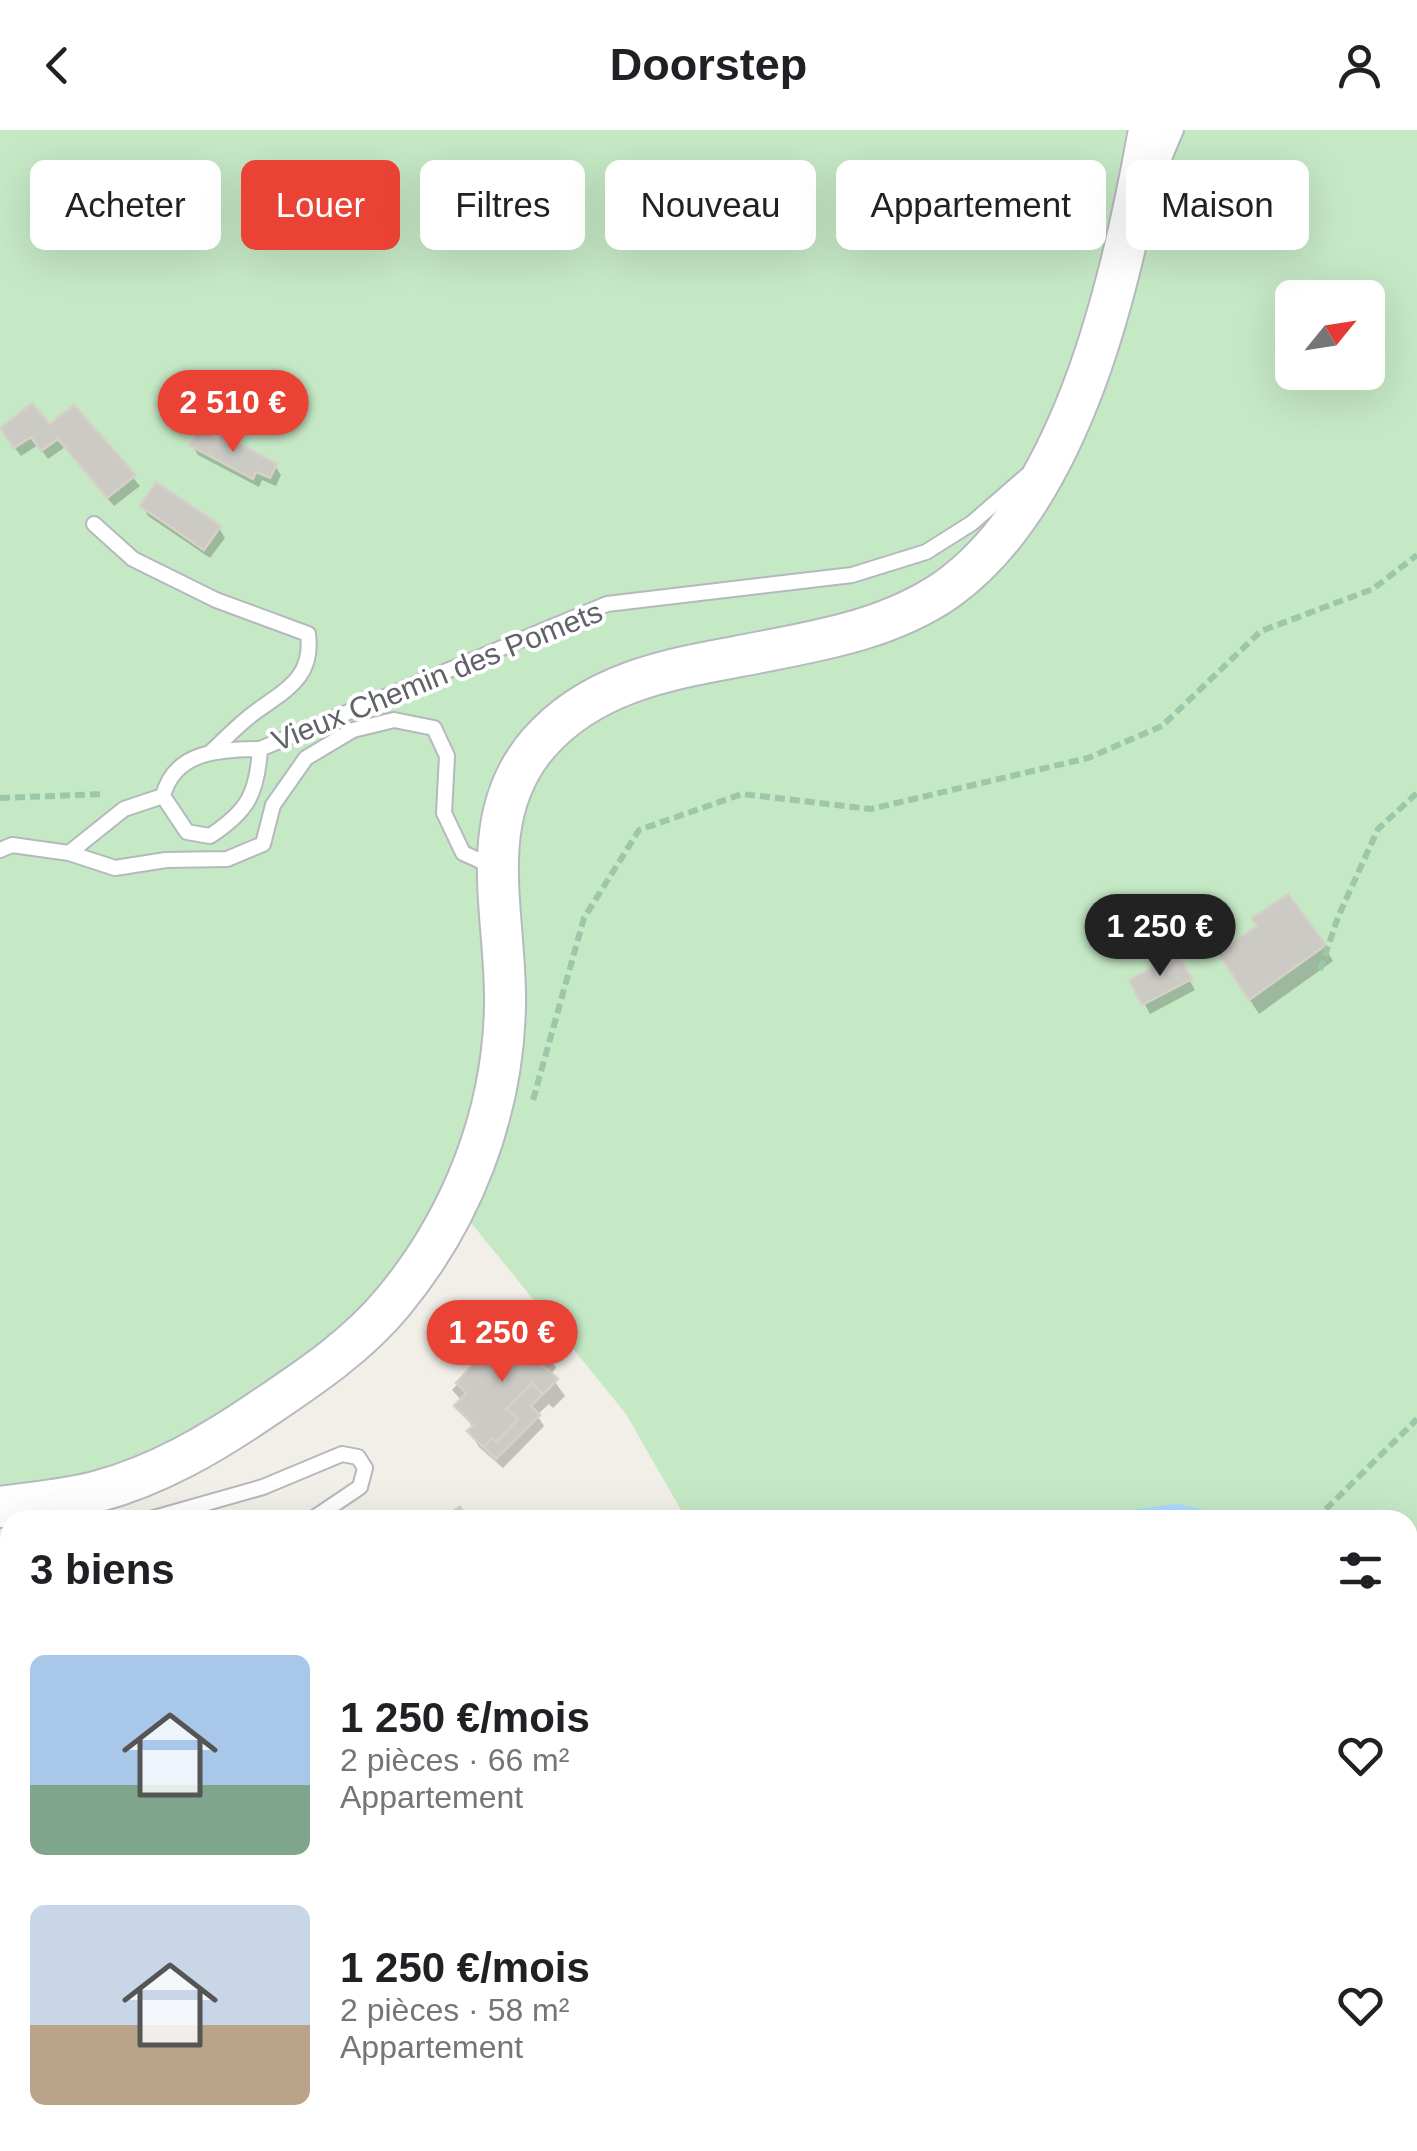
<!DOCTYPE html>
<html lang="fr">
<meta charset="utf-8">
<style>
body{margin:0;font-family:Helvetica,sans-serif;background:#f6f6f6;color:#202124;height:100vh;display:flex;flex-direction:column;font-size:38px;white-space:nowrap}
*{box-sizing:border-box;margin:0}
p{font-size:32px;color:#757577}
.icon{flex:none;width:55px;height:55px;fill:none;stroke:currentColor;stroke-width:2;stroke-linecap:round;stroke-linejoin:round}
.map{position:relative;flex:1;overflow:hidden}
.panel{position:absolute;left:0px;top:1380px;width:1418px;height:642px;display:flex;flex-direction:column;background:#fff;border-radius:30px 30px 0 0;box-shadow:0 10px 40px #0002}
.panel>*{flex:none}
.guide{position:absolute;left:30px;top:30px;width:1358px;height:90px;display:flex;gap:20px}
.needle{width:65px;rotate:60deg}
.tools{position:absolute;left:1275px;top:150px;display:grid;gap:20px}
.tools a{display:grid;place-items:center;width:110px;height:110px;border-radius:15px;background:#fff;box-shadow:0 10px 40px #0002;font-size:50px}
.price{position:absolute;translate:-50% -85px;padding:0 22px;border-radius:35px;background:#ea4335;color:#fff;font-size:32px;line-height:65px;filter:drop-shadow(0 2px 5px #0008)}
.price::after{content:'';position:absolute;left:50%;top:60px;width:30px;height:22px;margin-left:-15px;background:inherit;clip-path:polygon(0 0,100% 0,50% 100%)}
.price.active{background:#222;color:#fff}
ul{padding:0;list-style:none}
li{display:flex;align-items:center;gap:30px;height:250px;padding:0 30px}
li span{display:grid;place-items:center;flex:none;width:280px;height:200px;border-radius:15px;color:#555}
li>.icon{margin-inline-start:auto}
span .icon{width:120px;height:120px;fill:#fffc;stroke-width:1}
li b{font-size:42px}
h2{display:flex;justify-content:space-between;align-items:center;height:120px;padding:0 30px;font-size:42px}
.pill{padding:0 35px;border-radius:15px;background:#fff;box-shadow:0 10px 40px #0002;font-size:35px;line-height:90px}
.pill.active{background:#ea4335;color:#fff}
header{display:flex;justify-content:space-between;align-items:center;height:130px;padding:0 30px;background:#fff;font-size:45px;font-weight:700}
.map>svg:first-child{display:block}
.green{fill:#c5e8c5;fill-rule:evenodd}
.shadow{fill:#0003}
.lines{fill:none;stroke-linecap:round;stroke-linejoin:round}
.stream{stroke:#aadaff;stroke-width:10}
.building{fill:#cccac5;stroke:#d6d1c6;stroke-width:2.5}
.lane-casing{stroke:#b5b8bc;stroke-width:18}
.street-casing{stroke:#b5b8bc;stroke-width:31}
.secondary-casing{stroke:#b6babf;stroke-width:44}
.path{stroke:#9cc7a9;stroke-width:6;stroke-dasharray:10 5;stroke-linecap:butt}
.lane{stroke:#fff;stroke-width:14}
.street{stroke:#fff;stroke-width:28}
.secondary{stroke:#fff;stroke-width:40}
.labels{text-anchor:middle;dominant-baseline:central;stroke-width:8;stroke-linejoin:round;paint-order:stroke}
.street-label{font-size:30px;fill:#5f6368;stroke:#fff}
</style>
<header><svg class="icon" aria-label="back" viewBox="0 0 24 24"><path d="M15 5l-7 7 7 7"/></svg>Doorstep<svg class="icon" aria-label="person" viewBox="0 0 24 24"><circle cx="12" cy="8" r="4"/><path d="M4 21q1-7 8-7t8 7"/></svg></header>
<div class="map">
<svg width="1417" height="2021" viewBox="0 0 1417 2021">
<rect width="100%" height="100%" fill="#f1efe8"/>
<!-- green -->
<path class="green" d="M0,0H1417V2021H861L859,2013L1408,2012V1390H664L684,1385L626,1284L451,1068L404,1145L323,1222L203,1304L94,1352L0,1367ZM1292,168H1368V242H1292Z
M419,2013H809L799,2021H431Z"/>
<!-- shadow -->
<path class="shadow" d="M32,276L50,297L74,279L140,356L114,376L65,317L48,329L38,315L21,326L1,300Z
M192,315L275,336L281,345L276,356L262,350L259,357L198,325Z
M143,376L219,398L225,408L210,428L148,386Z
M1324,816L1333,831L1259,884L1230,839Z
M1177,828L1195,860L1150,884L1132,851Z
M547,1223L556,1238L550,1245L565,1266L553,1278L549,1274L537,1285L544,1296L503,1338L479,1317L470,1302L474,1299L457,1276L462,1271L452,1260L484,1226L491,1233Z
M0,1487L10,1488V1554L0,1553Z
M0,1852L10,1856V1920L0,1916Z
M279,2012H356L359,2018L355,2021H282Z"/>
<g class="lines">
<!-- stream -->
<path class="stream" d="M1119,1390L1122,1386L1177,1379L1227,1390
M1408,1467L1417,1473
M596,2021L606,2012"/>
</g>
<!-- building -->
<path class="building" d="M32,273L50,294L74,275L136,345L107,368L58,309L41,321L31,307L14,318L0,298Z
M199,299L218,309L221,304L277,334L270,348L256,342L253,349L189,315Z
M156,352L221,396L204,420L140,376Z
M1288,764L1326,815L1249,870L1218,823L1257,796L1252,788Z
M1178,824L1192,849L1142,875L1129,850Z
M523,1196L549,1221L539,1232L558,1249L543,1264L532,1253L506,1279L518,1289L496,1312L493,1308L483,1317L467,1301L474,1295L454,1276L466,1263L456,1253L484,1223L491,1229Z
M532,1253L543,1264L531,1276L540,1285L496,1329L483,1317L493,1308L496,1312L518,1289L506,1279Z
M460,1377L468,1390H425L438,1382L441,1388Z
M0,1484L10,1485V1540L0,1539Z
M0,1850L10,1853V1899L0,1896Z
M277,2012H348L339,2021H280Z"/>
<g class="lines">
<defs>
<path id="lane" d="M1158,43L1176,0
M94,394L133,429L216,470L308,504C314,548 285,560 254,583C239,594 226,608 212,621
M260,619C257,664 248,681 210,706L187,702L163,666C175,620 220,620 260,619L607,474L852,445L926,422L972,393L1026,346
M0,720L12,715L69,723L115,738L166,730L227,729L263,714L273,675L306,628L353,600L394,590L434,598L447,626L444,683L463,723L496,738
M69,723L124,679L163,666
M147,1390L263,1357L342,1324L358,1327L365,1338L360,1357L311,1390
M0,1418L10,1417"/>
<path id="street" d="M0,2005L10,2007
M991,2012L1008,2021
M925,2021L937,2012"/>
<path id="secondary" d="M0,1377C33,1372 68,1370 99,1361C158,1345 211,1314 261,1280C307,1249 357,1216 393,1172C462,1089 503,984 505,876C507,787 473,690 538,614C594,549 677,538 756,523C822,510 889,499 946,460C1074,369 1123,146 1149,0"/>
</defs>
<!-- lane casing -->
<use href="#lane" class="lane-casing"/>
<!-- street casing -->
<use href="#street" class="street-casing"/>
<!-- secondary casing -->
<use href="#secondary" class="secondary-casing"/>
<!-- path -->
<path class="path" d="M0,668L104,664
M1320,840L1338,787L1378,699L1417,663
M533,970L584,788L639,700L742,664L871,679L1088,628L1162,596L1261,501L1373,459L1417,425
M1315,1390L1417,1289
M707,2021L714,2012"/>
<!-- lane -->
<use href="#lane" class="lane"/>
<!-- street -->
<use href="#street" class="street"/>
<!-- secondary -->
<use href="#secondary" class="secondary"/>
</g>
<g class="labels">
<!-- street labels -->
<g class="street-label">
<text transform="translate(437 546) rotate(-22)">Vieux Chemin des Pomets</text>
</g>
</g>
</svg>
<div class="tools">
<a><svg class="needle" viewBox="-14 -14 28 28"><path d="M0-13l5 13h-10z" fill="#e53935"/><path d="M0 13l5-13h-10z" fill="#757577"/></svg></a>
</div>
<b class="price" style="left:233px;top:325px">2 510 €</b>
<b class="price active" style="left:1160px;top:849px">1 250 €</b>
<b class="price" style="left:502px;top:1255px">1 250 €</b>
<div class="guide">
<a class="pill">Acheter</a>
<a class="pill active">Louer</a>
<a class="pill">Filtres</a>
<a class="pill">Nouveau</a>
<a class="pill">Appartement</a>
<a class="pill">Maison</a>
</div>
<section class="panel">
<h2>3 biens<svg class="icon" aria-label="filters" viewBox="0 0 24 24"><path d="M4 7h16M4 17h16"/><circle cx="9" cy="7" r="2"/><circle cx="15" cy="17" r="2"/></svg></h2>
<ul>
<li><span style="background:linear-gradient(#a9c7e8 65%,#7fa58c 0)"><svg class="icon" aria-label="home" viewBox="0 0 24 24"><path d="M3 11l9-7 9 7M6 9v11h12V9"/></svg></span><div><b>1 250 €/mois</b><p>2 pièces · 66 m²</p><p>Appartement</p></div><svg class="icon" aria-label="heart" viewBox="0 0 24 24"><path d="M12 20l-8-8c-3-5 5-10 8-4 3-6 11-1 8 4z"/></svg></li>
<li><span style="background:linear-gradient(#c9d6e8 60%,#b9a48a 0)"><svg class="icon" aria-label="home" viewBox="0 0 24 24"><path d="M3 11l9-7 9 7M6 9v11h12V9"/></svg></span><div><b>1 250 €/mois</b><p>2 pièces · 58 m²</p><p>Appartement</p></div><svg class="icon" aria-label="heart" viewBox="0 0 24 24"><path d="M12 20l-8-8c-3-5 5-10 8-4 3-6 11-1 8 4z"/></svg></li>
</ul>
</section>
</div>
